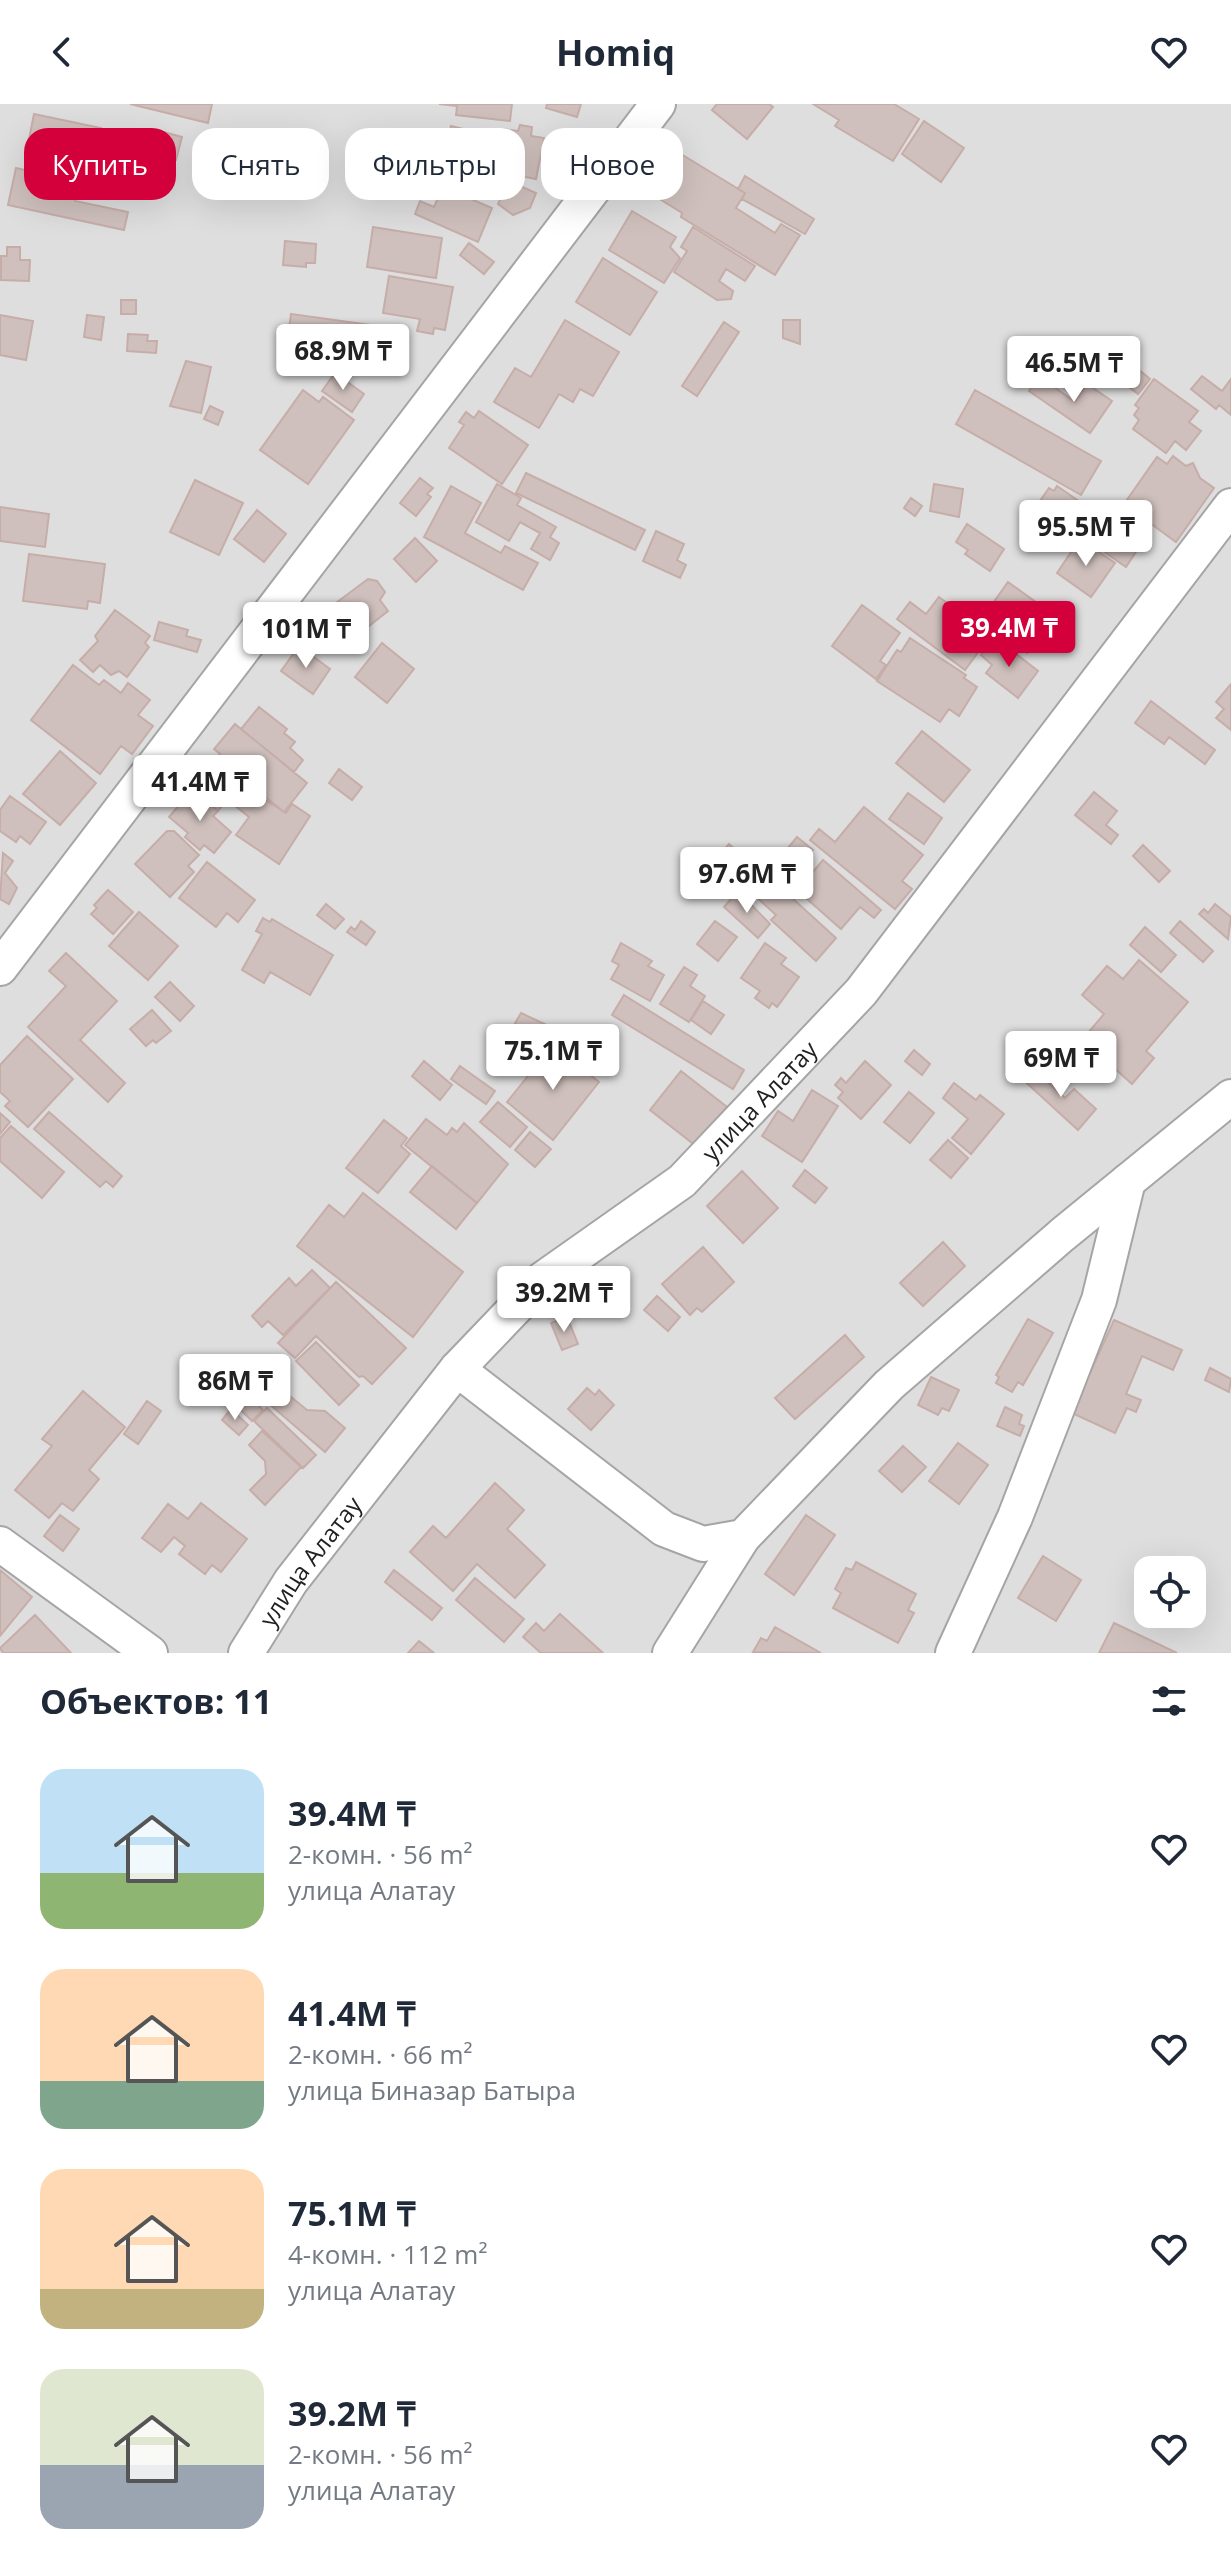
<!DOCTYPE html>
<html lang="ru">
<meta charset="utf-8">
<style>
body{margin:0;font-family:"Open Sans",sans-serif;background:#f6f6f7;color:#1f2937;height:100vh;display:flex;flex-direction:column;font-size:30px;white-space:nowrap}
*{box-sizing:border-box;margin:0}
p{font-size:26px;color:#747a83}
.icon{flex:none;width:44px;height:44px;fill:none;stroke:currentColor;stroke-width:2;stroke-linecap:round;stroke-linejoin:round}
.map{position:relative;height:1549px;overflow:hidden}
.details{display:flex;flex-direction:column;background:#fff;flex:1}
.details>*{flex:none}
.guide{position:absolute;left:24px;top:24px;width:800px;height:72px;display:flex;gap:16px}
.tools{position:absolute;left:1134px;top:1452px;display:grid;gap:16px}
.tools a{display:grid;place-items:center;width:72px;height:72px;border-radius:16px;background:#fff;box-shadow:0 8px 32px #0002;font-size:40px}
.price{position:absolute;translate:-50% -68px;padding:0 18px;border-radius:8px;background:#fff;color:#222;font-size:26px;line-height:52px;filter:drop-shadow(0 2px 4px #0008)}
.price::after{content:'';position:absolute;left:50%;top:48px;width:24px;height:18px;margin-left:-12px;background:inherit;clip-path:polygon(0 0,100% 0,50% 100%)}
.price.current{background:#d3003c;color:#fff}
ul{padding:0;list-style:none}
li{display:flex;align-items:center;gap:24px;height:200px;padding:0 40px}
li span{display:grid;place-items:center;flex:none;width:224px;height:160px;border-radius:24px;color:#555}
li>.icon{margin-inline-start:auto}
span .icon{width:96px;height:96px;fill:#fffc;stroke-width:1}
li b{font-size:34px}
h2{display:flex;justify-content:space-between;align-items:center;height:96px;padding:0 40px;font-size:34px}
.tag{padding:0 28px;border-radius:24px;background:#fff;box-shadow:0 8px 32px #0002;font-size:28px;line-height:72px}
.tag.current{background:#d3003c;color:#fff}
header{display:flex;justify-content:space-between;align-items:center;height:104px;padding:0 40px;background:#fff;font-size:36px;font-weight:700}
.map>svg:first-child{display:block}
.residential{fill:#dfdedf;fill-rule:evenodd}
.building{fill:#cfc0bd;stroke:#c6ada8;stroke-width:2}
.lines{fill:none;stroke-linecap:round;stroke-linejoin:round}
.minor-casing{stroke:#a5a5a5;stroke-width:38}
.minor{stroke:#fff;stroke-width:34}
.labels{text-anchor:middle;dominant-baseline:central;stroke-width:8;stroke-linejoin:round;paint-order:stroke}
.street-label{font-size:24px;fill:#212121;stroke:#fff}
</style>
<header><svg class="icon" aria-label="back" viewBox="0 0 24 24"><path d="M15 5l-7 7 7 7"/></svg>Homiq<svg class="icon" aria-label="heart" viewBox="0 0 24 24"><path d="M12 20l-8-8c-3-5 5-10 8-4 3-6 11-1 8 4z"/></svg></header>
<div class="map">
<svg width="1231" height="1549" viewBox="0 0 1231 1549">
<rect width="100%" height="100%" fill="#f2ece7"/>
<!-- residential -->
<path class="residential" d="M0,0H1231V1549H0ZM1148,1466H1192V1510H1148Z"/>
<!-- building -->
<path class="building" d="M130,0H212L208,19Z
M439,0H512L510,17L456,11L457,2Z
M547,0H581L577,13L546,4Z
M717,0H769L773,3L747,35L712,6Z
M813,0H894L919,15L893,57L835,22L839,16Z
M34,10L101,24L93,59L27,45Z
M924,17L964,44L941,78L902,50Z
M520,21L532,23L531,32L544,34L536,75L495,67L503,25L518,27Z
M451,22L496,33L488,66L443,55Z
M160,27L182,33L176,56L154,50Z
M107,35L135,42L133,49L153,54L149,70L101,58Z
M676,47L745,89L736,104L775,129L781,120L800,131L775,171L681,113L682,109L650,89Z
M16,64L79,78L75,97L128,108L124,126L8,101Z
M745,72L814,115L805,130L742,95L745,89L738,85Z
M509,77L536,89L530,104L513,111L498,100Z
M443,83L492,104L478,138L415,110L420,97L434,103Z
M632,107L676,133L670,143L680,154L664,179L609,146Z
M373,123L442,134L436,174L367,163Z
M693,123L755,162L745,177L726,165L719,177L733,187L731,195L717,196L674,168L687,147L681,143Z
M285,137L316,140L315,159H306V163L283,161Z
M469,139L494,158L484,170L460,151Z
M7,143H20V156H30L29,177L1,176V152H7Z
M603,154L657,188L630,231L576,198Z
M389,172L453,183L445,226L434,224L433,230L417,227L420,215L383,209Z
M121,196H136V210H121Z
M291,210L393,224L391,241L327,232L326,238L288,233Z
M0,211L33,217L26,256L0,251Z
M87,211L104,213L101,236L84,233Z
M565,216L619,248L593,292L580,285L573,298L559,290L539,324L494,298L515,264L531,273Z
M783,216H800V240L783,234Z
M724,218L739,228L697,292L682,282Z
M128,230L148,231L147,237H157L156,249L127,247Z
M1123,253L1150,275L1138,290L1111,269Z
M186,257L211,263L201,309L170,302Z
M335,269L364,290L352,308L322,287Z
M1039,272L1075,298L1087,280L1112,297L1090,329L1029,287Z
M1202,272L1222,287L1231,275V311L1219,301L1216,305L1191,285Z
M1154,275L1198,307L1189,318L1201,327L1186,346L1175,337L1166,349L1133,325L1139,316L1134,311L1139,304L1135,301Z
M303,286L319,298L323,293L354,316L308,380L260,346Z
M975,286L1101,357L1081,391L956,320Z
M210,302L223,308L218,321L204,315Z
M479,307L528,341L502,380L449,344L464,321L459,318L466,308L474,314Z
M1173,352L1186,362L1193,359L1200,374L1214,384L1176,438L1124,400L1157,353L1167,360Z
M526,369L645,426L635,446L516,389Z
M420,374L433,384L427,390L431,393L416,412L400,399Z
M195,376L243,399L219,451L170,428Z
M497,380L521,394L517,401L556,423L550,433L559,439L550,456L531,445L540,429L520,418L509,437L476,418Z
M934,380L963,385L959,413L930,407Z
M451,382L481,399L465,429L501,449L505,442L538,459L523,486L424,433Z
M1057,382L1141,440L1126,463L1037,401L1049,384L1054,387Z
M911,394L922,402L915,412L904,404Z
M0,403L49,410L45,443L0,437Z
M257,406L286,430L264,458L234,435Z
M967,420L1004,445L990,467L965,450L968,446L956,438Z
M656,427L684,440L677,456L686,461L680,474L643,457Z
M415,434L437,457L416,478L394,455Z
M1080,435L1115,459L1091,493L1057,469Z
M29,450L105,460L100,499L88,497L87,505L23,497Z
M368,475L377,477L385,488L380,496L388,507L355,533L332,502Z
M1008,478L1065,519L1046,545L1036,538L1027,549L981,516Z
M939,493L959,508L963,503L978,515L971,523L988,535L965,566L897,515L910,498L926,510Z
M862,501L900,529L880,557L886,561L876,575L832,542Z
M115,506L150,532L145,539L149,543L127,573L119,567L111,571L100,561L93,568L80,556L98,537L95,532Z
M159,518L188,526L186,532L201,536L197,548L154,536Z
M910,534L966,571L964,574L977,583L959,612L949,605L940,618L877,577L897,546L901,548Z
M1001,538L1038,567L1018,594L986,569L992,561L981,551L988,541L994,546Z
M382,539L414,565L387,599L355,573Z
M299,542L330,565L313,590L281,567Z
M73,561L99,581L104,576L121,589L128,579L150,596L138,611L153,622L132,650L121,642L100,670L31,616Z
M1231,580V626L1216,614L1224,605L1216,598Z
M1151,597L1215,646L1205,660L1169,633L1164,640L1135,619Z
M259,603L287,625L284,629L295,638L290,644L303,656L294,668L241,625Z
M235,620L307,679L284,708L217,654L220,650L214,645Z
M922,627L970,666L944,698L896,659Z
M60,647L96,679L60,721L23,690Z
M198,662L231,690L218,707L192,686L196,681L187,675Z
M339,665L362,683L352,696L329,679Z
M238,679L286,709L292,700L310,712L279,760L236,731L249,713L234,701L231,687Z
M192,686L218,707L213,712L231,728L214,749L204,741L200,746L185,733L188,729L169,713Z
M1094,688L1117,707L1106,721L1118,731L1111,740L1075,711Z
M908,689L942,714L924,740L889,715Z
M10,692L46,718L30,740L20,732L16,738L0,727V706Z
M864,703L923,751L902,777L912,785L895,805L810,736L819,725L835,738Z
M167,727H174L199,751L188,762L194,768L170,793L135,760Z
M797,733L813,746L804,758L788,744Z
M729,740L764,771L751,787L715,756Z
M1143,741L1170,767L1159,778L1133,752Z
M3,749L13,757L5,769L17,784L9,800L0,795Z
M788,750L811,770L823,756L881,806L874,814L860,803L841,825L774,766Z
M207,758L255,796L238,818L227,809L216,823L179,794Z
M768,772L836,834L816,857L771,816L776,811L753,790Z
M108,786L133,808L113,830L91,810L97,804L94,801Z
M738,787L770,820L758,834L724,803Z
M326,800L344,815L335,825L317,811Z
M1215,800L1231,813L1228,835L1199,810L1204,805L1208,809Z
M139,808L178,842L148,876L109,842Z
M263,814L270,818L272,815L333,851L310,891L270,868L264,879L242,866L262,830L256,827Z
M361,817L375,828L366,841L347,828L351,823L355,826Z
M715,817L737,833L718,857L697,840Z
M1180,817L1213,847L1203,858L1170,829Z
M1145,823L1176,851L1161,868L1130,841Z
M621,839L652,857L648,862L664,871L650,897L611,875L619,861L612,857Z
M765,839L786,854L781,860L799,873L777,903L772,899L769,904L755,894L760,887L741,874Z
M66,849L117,897L80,936L125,979L108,998L28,923L66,882L49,867Z
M1139,856L1188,898L1146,947L1154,954L1132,980L1094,946L1100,939L1088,929L1104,910L1082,891L1107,862L1123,875Z
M684,863L697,871L690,882L705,892L689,918L660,900Z
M170,878L194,902L180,917L155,893Z
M624,891L744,966L733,985L612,911Z
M703,897L724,911L711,930L691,916Z
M152,906L171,927L156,939L153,936L146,942L130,925Z
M521,909L553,924L539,946L510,928Z
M27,932L73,975L28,1023L5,1002L10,997L0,988V961Z
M553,941L599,978L553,1036L507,998Z
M914,946L930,960L922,971L905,957Z
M424,957L452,981L440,996L412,972Z
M865,957L891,981L861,1015L838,994L843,988L835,981L841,974L846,979Z
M460,962L495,987L486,1000L451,975Z
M1030,962L1065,994L1074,985L1096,1005L1078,1026L1020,973Z
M681,967L727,1003L696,1042L650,1006Z
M954,979L976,996L980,991L1004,1010L971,1050L952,1034L968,1015L943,994Z
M812,986L838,1002L802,1058L762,1032L778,1007L793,1017Z
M909,988L934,1009L910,1039L884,1018Z
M498,998L527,1023L510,1043L480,1018Z
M49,1008L122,1072L113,1083L106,1077L100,1083L34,1025Z
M0,1009L10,1018L0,1030Z
M426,1015L447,1031L452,1024L457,1028L464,1019L508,1060L477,1099L405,1041Z
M384,1016L407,1034L401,1042L410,1050L378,1089L346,1064Z
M11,1022L64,1068L42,1094L0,1057V1034Z
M530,1028L551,1045L535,1063L515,1046Z
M948,1036L968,1054L951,1074L930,1056Z
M432,1062L477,1099L456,1125L410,1088Z
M805,1066L827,1084L815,1099L793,1082Z
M742,1067L778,1104L743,1139L707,1102Z
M363,1089L463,1168L413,1233L297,1142L329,1101L344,1113Z
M943,1138L965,1162L923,1202L900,1179Z
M703,1143L734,1178L702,1208L697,1204L690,1211L662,1180Z
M312,1166L330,1184L283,1231L268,1217L262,1223L252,1212L289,1174L296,1182Z
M336,1178L406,1244L372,1280L363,1272L359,1273L316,1232L295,1254L278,1239Z
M657,1192L680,1213L668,1227L644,1206Z
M567,1213L578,1240L562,1246L551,1219Z
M1028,1215L1053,1229L1023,1281L1018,1278L1012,1288L996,1279L999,1273L996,1271Z
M1114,1216L1182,1246L1173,1266L1142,1252L1126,1290L1141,1296L1136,1308L1127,1304L1115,1329L1072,1309Z
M845,1231L864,1253L795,1315L775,1294Z
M316,1238L359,1281L339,1301L296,1257Z
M1210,1264L1231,1275L1229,1288L1205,1276Z
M931,1273L959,1286L949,1307L942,1304L938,1311L918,1301Z
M280,1284L307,1306L325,1307L345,1324L325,1348L267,1298Z
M587,1284L595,1291L599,1286L614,1301L591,1326L568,1305Z
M83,1287L125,1323L89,1366L99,1375L73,1407L62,1399L49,1414L15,1386L52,1342L42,1335Z
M247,1290L263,1306L252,1317L236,1301Z
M147,1297L161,1307L138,1340L124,1330Z
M1005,1303L1022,1311L1019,1320L1024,1322L1020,1332L997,1322Z
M267,1304L316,1351L303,1364L254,1317Z
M231,1305L248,1321L239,1331L222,1316Z
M262,1327L301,1363L265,1401L250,1386L266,1370L265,1357L249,1341Z
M958,1339L988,1361L959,1400L929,1377Z
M903,1342L926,1363L902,1388L879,1367Z
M495,1379L524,1406L507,1425L545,1461L515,1494L477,1460L453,1487L410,1448L433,1422L446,1434Z
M201,1399L247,1435L221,1468L212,1461L205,1470L179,1450L185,1442L174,1433L161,1448L142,1434L168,1400L188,1415Z
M60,1411L79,1425L63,1447L44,1432Z
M806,1411L835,1431L794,1491L765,1470Z
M1043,1452L1081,1476L1056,1517L1018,1494Z
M856,1458L916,1490L908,1506L914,1509L898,1539L833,1504L841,1489L835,1485L846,1464L852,1466Z
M0,1466L32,1493L0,1532Z
M394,1466L442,1504L432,1516L385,1478Z
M475,1474L524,1515L504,1538L456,1496Z
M560,1510L603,1549H541L523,1533L536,1519L544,1527Z
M35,1511L71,1549H3L0,1544Z
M1114,1519L1177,1549H1099Z
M775,1523L821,1549L753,1548L761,1534L767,1537Z
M419,1537L434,1549H408Z"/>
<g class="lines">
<defs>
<g id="minor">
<path d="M0,864L658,0"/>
<path d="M457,1265L664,1425L703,1440L743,1433L889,1281L1062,1131L1231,993"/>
<path d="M0,1440L150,1549"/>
<path id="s1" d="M246,1549L291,1477L457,1265L543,1175L682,1077L861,888L1231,402"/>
<path d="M670,1549L743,1433"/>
<path d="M953,1549L1015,1413L1099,1196L1128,1077"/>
</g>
</defs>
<!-- minor casing -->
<use href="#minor" class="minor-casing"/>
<!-- minor -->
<use href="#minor" class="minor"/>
</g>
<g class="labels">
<!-- street labels -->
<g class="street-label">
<text stroke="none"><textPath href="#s1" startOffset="760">улица Алатау</textPath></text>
<text stroke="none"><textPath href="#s1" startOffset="112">улица Алатау</textPath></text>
</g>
</g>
</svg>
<div class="tools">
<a><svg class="icon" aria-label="locate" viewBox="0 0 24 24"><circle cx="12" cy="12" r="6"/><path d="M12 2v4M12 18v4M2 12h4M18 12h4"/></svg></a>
</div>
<b class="price" style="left:343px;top:288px">68.9M ₸</b>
<b class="price" style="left:1074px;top:300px">46.5M ₸</b>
<b class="price" style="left:1086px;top:464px">95.5M ₸</b>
<b class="price current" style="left:1009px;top:565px">39.4M ₸</b>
<b class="price" style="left:306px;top:566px">101M ₸</b>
<b class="price" style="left:200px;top:719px">41.4M ₸</b>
<b class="price" style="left:747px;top:811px">97.6M ₸</b>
<b class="price" style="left:553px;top:988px">75.1M ₸</b>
<b class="price" style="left:1061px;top:995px">69M ₸</b>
<b class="price" style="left:564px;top:1230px">39.2M ₸</b>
<b class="price" style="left:235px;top:1318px">86M ₸</b>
<div class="guide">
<a class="tag current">Купить</a>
<a class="tag">Снять</a>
<a class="tag">Фильтры</a>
<a class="tag">Новое</a>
</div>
</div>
<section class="details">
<h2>Объектов: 11<svg class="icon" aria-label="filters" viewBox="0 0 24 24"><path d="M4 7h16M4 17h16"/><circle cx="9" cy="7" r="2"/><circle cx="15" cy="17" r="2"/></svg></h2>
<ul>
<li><span style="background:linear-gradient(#bfe0f5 65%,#8fb573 0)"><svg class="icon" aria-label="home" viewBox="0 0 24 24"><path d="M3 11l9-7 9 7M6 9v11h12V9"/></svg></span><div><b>39.4M ₸</b><p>2-комн. · 56 m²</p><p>улица Алатау</p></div><svg class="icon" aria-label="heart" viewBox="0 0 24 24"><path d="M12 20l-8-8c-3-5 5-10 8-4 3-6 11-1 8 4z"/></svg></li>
<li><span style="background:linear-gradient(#ffd9b3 70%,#7fa58c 0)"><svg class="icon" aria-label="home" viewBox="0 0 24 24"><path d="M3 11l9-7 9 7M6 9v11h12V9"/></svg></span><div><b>41.4M ₸</b><p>2-комн. · 66 m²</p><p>улица Биназар Батыра</p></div><svg class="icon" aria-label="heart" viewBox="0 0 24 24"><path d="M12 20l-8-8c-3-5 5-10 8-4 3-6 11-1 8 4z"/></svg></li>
<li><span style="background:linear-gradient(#ffd9b3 75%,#c2b280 0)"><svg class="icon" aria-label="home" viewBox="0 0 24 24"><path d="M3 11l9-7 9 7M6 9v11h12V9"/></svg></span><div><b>75.1M ₸</b><p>4-комн. · 112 m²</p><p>улица Алатау</p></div><svg class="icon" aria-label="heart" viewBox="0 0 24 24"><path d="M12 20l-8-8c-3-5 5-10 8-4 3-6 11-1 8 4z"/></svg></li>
<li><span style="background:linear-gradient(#dfe7d0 60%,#9aa5b1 0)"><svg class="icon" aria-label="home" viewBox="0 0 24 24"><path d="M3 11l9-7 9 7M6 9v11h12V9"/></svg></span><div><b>39.2M ₸</b><p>2-комн. · 56 m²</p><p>улица Алатау</p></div><svg class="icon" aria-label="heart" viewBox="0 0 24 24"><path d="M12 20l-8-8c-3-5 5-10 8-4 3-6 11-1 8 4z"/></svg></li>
</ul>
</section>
